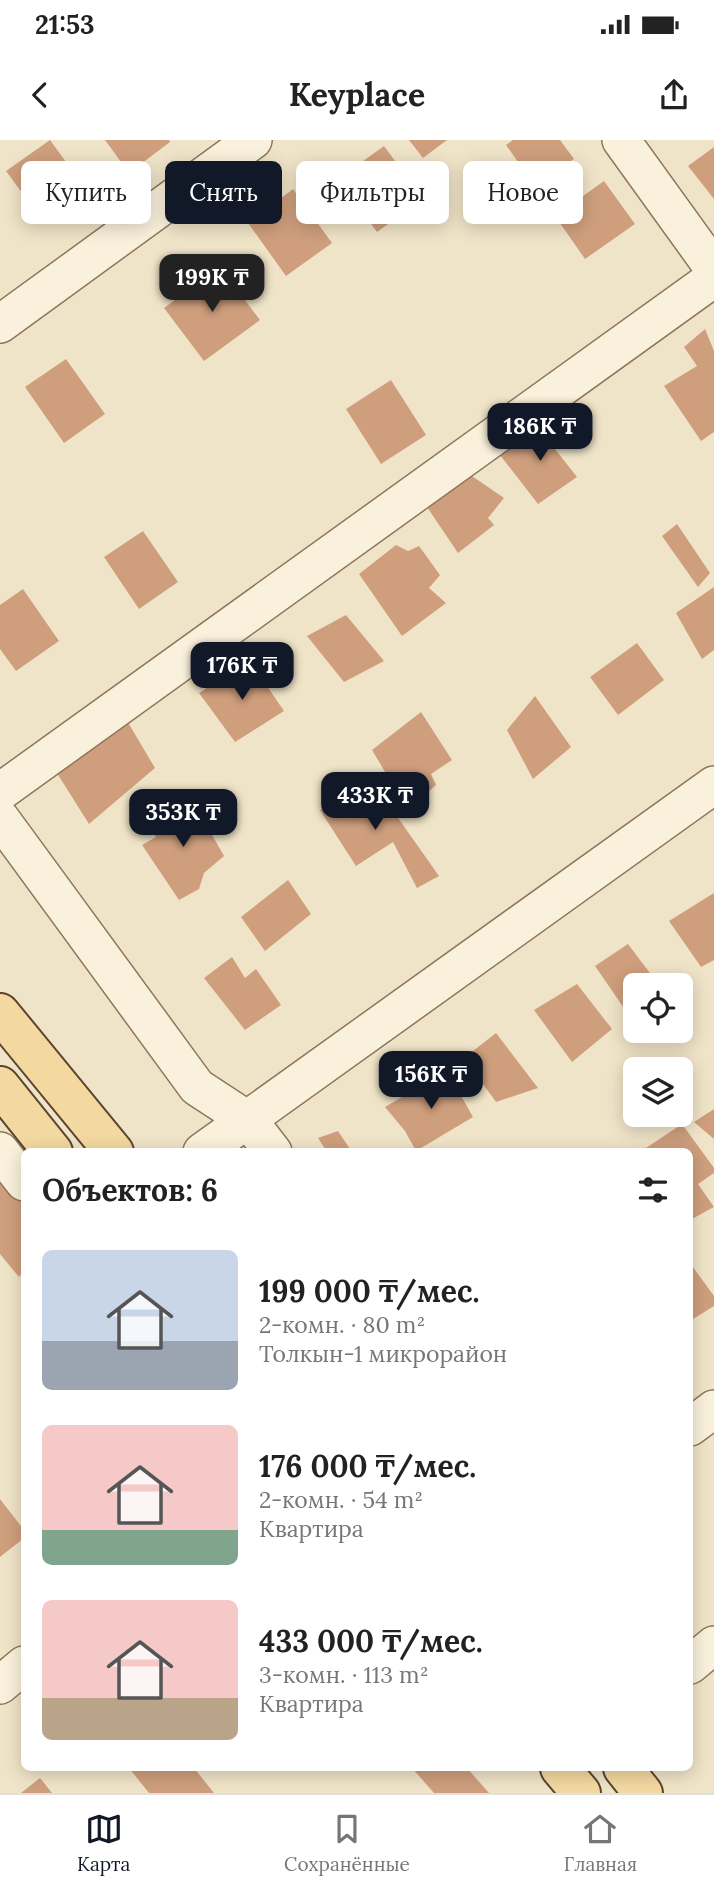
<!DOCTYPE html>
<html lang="ru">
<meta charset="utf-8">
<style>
body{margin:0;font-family:Lora,serif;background:#f6f6f6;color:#222;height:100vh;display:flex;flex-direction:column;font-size:26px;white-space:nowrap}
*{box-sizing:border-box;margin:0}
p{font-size:23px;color:#767676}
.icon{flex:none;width:38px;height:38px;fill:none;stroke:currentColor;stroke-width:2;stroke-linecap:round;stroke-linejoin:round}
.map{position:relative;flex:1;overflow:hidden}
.sheet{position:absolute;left:21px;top:1008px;width:672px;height:623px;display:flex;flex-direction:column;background:#fff;border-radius:10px;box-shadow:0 4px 18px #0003}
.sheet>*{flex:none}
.top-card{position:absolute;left:21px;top:21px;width:672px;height:63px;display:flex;gap:14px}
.fabs{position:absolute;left:623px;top:833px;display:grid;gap:14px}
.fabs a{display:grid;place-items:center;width:70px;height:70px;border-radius:10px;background:#fff;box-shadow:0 4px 18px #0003;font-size:35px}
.price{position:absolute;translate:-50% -60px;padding:0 16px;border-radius:14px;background:#111827;color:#fff;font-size:23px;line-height:46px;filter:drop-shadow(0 2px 4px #0008)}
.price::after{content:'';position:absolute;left:50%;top:42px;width:21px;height:16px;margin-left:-10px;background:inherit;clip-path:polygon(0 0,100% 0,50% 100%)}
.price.on{background:#222;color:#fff}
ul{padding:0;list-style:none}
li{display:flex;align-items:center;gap:21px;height:175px;padding:0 21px}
li span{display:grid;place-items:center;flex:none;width:196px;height:140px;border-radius:10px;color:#555}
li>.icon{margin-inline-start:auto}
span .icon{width:84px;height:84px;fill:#fffc;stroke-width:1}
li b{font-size:30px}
h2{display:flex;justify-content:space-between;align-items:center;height:84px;padding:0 21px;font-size:30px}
.pill{padding:0 24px;border-radius:10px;background:#fff;box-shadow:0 4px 18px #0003;font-size:24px;line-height:63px}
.pill.on{background:#111827;color:#fff}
.status{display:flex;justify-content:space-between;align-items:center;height:49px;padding:0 35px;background:#fff;direction:ltr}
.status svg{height:19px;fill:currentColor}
header{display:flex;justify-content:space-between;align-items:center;height:91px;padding:0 21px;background:#fff;font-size:32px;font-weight:700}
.menu{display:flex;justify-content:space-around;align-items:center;height:98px;border-top:2px solid #e0e0e0;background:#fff;font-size:19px;color:#767676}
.menu a{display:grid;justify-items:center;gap:4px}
.menu .on{color:#111827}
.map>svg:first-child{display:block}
.building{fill:#cf9f7d}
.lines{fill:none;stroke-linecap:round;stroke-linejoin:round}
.minor-casing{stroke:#8d765c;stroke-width:40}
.major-casing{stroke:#5b4430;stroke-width:42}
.minor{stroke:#faf1dc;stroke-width:37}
.major{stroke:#f3d9a0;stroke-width:38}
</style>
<div class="status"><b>21:53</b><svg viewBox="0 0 49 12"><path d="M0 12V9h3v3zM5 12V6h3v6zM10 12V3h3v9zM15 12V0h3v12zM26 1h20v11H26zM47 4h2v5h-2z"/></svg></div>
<header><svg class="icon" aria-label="back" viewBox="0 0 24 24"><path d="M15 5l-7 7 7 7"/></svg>Keyplace<svg class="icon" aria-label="share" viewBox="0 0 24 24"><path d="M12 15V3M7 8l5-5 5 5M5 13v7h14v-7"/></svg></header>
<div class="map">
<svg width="714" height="1653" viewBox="0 0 714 1653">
<rect width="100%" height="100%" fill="#f0e4c8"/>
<!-- building -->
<path class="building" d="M50,0L88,52L45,84L6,31Z
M105,0H169L170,2L129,33Z
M409,0H447L423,18Z
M513,0H560L574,19L535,46L506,5Z
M384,6L423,59L377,92L338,39Z
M714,7V59L688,26Z
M604,41L635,84L585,119L555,76Z
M293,49L332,103L286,136L248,83Z
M220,127L260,180L204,221L164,168Z
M705,189L714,211V292L701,301L664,246L697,226L684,207Z
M66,219L105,274L64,303L25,247Z
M391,240L426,295L381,324L346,269Z
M549,281L567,301L555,309L577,337L538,364L500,315Z
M469,334L504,358L488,378L494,385L458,413L427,367Z
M677,384L710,433L698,447L662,396Z
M143,391L178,442L139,469L104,417Z
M396,405L408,411L419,406L440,435L429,448L446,463L402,496L359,434Z
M714,447V510L702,519L676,473Z
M23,449L59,501L16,531L0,509V465Z
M346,475L384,521L344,542L307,496Z
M637,503L664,540L618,575L590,537Z
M250,521L284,571L235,602L199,553Z
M535,556L571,607L533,639L507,590Z
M421,572L452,620L431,634L436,645L428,652L419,641L400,657L372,610Z
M126,579L155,628L89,684L55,630Z
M358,642L375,661L384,658L439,736L417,748L393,702L356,726L320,670Z
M185,663L199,672L224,716L204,733L199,749L179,760L142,705L156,697L148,684Z
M288,740L311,774L265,811L241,777Z
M714,753V820L701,827L669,781Z
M628,804L659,845H635V884L595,826Z
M232,817L245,838L256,829L281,865L245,890L204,838Z
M577,844L612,889L572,922L534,870Z
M496,893L538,948L496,962L464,918Z
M447,931L473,977L416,1011L405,991L385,967Z
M714,969V999L694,982Z
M682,984L714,1028V1033L698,1044L714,1067L690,1080V1012H640Z
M338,991L352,1012H327L318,998Z
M0,1032L24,1062V1131L19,1137L0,1114Z
M690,1123L714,1156V1166L690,1181Z
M0,1359L24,1390V1398L0,1417Z
M129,1628H194L214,1653H149Z
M412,1628H467L489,1653H434Z
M40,1638L52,1653H21Z"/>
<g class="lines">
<defs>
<path id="minor" d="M621,0L714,129
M0,184L253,0
M0,652L714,138
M0,678L197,947L249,981L273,1012
M0,1011L24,1042
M202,1012L714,645
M690,1287L714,1269
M690,1525L714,1505
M0,1545L24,1525"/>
<path id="major" d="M0,873L114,1012
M0,946L53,1012
M560,1628L581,1653
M623,1628L643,1653"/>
</defs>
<!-- minor casing -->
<use href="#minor" class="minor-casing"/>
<!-- major casing -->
<use href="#major" class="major-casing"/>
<!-- minor -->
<use href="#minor" class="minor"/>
<!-- major -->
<use href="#major" class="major"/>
</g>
</svg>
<div class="fabs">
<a><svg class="icon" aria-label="locate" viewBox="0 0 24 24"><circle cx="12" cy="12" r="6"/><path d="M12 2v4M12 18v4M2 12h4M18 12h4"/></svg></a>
<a><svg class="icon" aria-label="layers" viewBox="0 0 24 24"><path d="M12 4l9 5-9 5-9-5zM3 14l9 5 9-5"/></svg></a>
</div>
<b class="price on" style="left:212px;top:174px">199K ₸</b>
<b class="price" style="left:540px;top:323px">186K ₸</b>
<b class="price" style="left:242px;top:562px">176K ₸</b>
<b class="price" style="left:375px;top:692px">433K ₸</b>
<b class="price" style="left:183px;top:709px">353K ₸</b>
<b class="price" style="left:431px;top:971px">156K ₸</b>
<div class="top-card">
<a class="pill">Купить</a>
<a class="pill on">Снять</a>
<a class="pill">Фильтры</a>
<a class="pill">Новое</a>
</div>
<section class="sheet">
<h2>Объектов: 6<svg class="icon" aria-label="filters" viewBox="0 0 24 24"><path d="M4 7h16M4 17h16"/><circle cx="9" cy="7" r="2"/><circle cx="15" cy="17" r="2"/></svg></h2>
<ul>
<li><span style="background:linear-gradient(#c9d6e8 65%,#9aa5b1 0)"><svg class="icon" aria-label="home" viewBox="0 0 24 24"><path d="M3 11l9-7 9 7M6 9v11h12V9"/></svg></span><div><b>199 000 ₸/мес.</b><p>2-комн. · 80 m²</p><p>Толкын-1 микрорайон</p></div></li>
<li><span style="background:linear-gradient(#f6c9c9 75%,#7fa58c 0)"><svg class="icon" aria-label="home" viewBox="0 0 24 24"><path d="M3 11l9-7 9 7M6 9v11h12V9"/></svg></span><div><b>176 000 ₸/мес.</b><p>2-комн. · 54 m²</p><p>Квартира</p></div></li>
<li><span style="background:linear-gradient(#f6c9c9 70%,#b9a48a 0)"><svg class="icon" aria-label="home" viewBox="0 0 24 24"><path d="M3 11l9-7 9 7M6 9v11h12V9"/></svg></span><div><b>433 000 ₸/мес.</b><p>3-комн. · 113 m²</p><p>Квартира</p></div></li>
</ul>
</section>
</div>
<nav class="menu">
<a class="on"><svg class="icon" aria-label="map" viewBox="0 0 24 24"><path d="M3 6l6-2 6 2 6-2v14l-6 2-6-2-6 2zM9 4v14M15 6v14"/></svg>Карта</a>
<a><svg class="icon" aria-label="saved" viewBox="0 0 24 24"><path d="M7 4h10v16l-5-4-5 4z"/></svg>Сохранённые</a>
<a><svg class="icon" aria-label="home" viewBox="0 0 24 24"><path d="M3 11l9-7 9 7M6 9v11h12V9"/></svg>Главная</a>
</nav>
